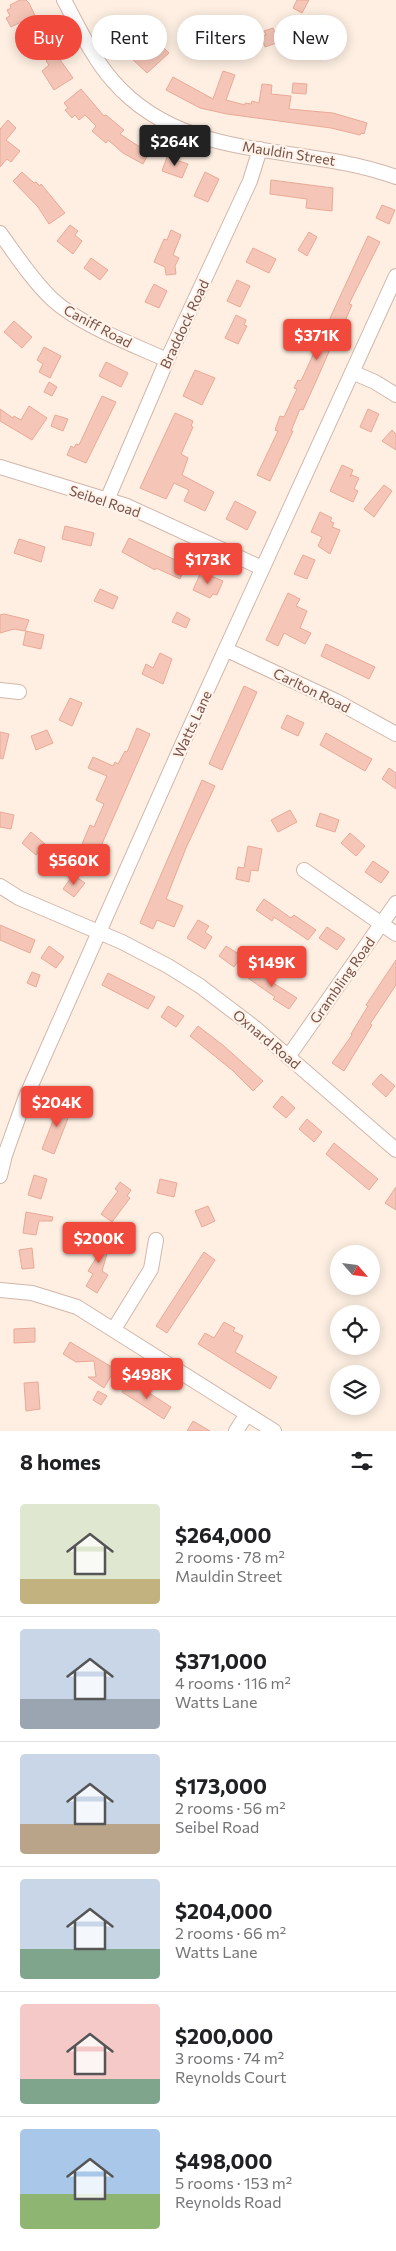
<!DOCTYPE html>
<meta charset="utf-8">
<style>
body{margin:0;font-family:Commissioner,sans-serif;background:#f2f2f2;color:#202124;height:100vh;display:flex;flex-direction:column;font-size:19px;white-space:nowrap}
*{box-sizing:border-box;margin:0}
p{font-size:16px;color:#757577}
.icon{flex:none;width:28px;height:28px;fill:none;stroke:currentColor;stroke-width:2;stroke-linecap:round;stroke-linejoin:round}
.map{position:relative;height:1431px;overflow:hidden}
.panel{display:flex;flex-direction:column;background:#fff;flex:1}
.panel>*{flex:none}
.hud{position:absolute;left:15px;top:15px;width:366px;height:45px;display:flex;gap:10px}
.needle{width:32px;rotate:118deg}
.buttons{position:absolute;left:330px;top:1245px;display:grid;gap:10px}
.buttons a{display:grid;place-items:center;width:50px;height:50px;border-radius:50%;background:#fff;box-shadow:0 2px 12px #0003;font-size:25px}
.price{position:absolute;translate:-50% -42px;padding:0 11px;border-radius:5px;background:#f14a3d;color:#fff;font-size:16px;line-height:32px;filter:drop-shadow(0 1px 2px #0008)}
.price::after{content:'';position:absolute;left:50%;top:30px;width:15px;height:11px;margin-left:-8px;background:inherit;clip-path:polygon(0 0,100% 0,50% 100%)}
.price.active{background:#222;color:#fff}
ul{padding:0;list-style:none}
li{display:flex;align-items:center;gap:15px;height:125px;padding:0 20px}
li+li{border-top:1px solid #e0e0e0}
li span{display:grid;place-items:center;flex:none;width:140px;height:100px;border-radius:5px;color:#555}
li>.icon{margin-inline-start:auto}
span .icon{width:60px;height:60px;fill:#fffc;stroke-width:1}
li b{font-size:21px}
h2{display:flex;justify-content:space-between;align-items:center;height:60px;padding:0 20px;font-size:21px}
.tag{padding:0 18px;border-radius:22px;background:#fff;box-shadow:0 2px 12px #0003;font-size:18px;line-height:45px}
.tag.active{background:#f14a3d;color:#fff}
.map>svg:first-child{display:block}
.building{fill:#f5c6b7;stroke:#e9a996}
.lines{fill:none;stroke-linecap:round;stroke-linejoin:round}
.minor-casing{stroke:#d2b6aa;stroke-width:16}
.minor{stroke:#fff;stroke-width:14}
.labels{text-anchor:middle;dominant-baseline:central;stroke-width:4.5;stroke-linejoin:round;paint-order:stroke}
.street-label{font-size:14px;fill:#775046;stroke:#fff3ea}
</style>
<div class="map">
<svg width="396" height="1431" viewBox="0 0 396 1431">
<rect width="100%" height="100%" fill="#feefe2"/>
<!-- building -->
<path class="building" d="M20,0H26L29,3L38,22L25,29L21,22L11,27L6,18L10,16L7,10L11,8L10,5Z
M297,0H309L302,13L293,8Z
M224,15L231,22L221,33L211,24L218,16L221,18Z
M125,21L145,53L147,51L150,54L161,45L169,53L147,73L128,55L112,29Z
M273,28L279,42L265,47L261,36L266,35L264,31Z
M56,54L73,78L54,90L42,71L49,65L46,61Z
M223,71L235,75L226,100L245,105V103L251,104L252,101L259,103L262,84L272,85L271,94L291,96L289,109L333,113L367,123L364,134L361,133L360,135L331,128L227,114L200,108L166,90L173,77L213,99Z
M293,83L307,84L306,94L292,93Z
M81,89L104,116L106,115L124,130L120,134L149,153L143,164L123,153L108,140L106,143L92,131L96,126L85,115L79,120L75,115L72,118L65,110L68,108L64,103Z
M8,120L16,128L6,140L20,151L11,162L7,159L0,167V129Z
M167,157L188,164L182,178L162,171Z
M22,172L34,183L36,182L40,186L41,184L65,213L49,224L38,207L13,181Z
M205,172L219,179L208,202L194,196Z
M271,180L333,188L332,211L306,208L307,199L270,194Z
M382,205L395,210L389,224L376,218Z
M70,225L78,231L75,235L82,241L73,254L57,241Z
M171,230L181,235L173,255L179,258L175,266L176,274L166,275L165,267L154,262L164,239L167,240Z
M309,232L317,237L307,256L298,250Z
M368,236L380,242L349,304L352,305L345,321L343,320L317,379L303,410L300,409L291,431H293L270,481L257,475L278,431L275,430L280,416L284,417L297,389L294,388L298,380L301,381Z
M253,248L276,259L269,273L246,262Z
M91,258L108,270L100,280L84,268Z
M237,280L250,286L240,307L227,301Z
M154,284L167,291L159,308L145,302Z
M236,315L246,320L244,325L247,326L238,344L225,338Z
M14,321L32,337L22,348L4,332Z
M44,347L61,356L50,378L39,372L43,364L37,360Z
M106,362L128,373L121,387L99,376Z
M195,370L215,378L202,405L183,396Z
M49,382L57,387L52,396L44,392Z
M102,396L116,402L86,463L67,455L71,446L74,448L76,444L79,445Z
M29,406L47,418L32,440L0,421V409L13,418L14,416L21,420Z
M368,409L379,414L371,432L360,427Z
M175,413L193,421L191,426L193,427L181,454L188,458L182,475L214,492L205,511L184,501L189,490L174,483L166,499L140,488Z
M55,415L68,419L63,431L51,426Z
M392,430L396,434V450L382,441Z
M342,465L353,470L350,477L352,475L359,478L354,489L358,491L353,502L330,491Z
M384,485L392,491L374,517L364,509Z
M235,501L256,512L247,530L226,519Z
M320,512L332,518L330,521L334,523L332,527L340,530L330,554L318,546L322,537L311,532Z
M65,526L94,533L91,546L62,539Z
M129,538L186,565L180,579L156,568L155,570L122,552Z
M19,539L45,547L41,562L14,553Z
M303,555L315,560L307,579L294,574Z
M201,572L223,581L217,595L213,594L210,598L193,590Z
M100,589L118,597L113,609L94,601Z
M288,593L300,599L296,606L307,611L300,628L311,633L305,644L284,633L278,646L266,640Z
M177,612L190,619L186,628L172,622Z
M4,614L29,620L25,631L14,629L0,633V615Z
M26,631L44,635L41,649L23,645Z
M326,644L375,667L369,679L321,656Z
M160,653L172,659L163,684L142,674L146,664L153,668Z
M244,686L257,692L222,770L209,764Z
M70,698L82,703L72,726L59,720Z
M287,715L304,723L298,736L281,728Z
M137,728L150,734L91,869L75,861L90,825L94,827L104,804L96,800L107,776L88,768L93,757L113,766L115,762L118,764L125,751L127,752Z
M47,730L53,743L36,750L31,736Z
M0,732L9,734L3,759L0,758Z
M326,733L372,759L365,771L320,745Z
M389,768L396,773V789L382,779Z
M202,780L215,786L186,848L166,899L183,906L174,927L157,920L153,929L140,923Z
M290,810L297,822L278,832L271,820Z
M0,812L14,815L11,829L0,827Z
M320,813L339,820L335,832L316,826Z
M31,832L45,844L36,855L22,843Z
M350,833L365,846L356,856L341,843Z
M248,846L262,849L258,871L251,870L249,882L236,879L238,867L244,868Z
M373,861L389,872L381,883L365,872Z
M73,875L85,883L74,897L63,889Z
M264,899L291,918L294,915L316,930L308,940L274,917L272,921L256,910Z
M198,920L209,926L205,932L212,937L205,949L187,938Z
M0,925L35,940L30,953L0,940Z
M327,927L345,939L337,950L319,938Z
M49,946L64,957L56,968L41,958Z
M226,946L242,956L234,967L219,956Z
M396,960V985L370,1024L372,1025L344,1071L332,1063L352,1035L351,1034L368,1006L366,1005Z
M256,967L272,978L270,981L297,998L289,1009L273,999L275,997L248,978Z
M32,972L40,975L36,987L27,983Z
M108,973L155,997L148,1009L102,985Z
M168,1006L184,1016L176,1027L161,1017Z
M198,1026L224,1046L263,1081L253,1091L232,1070L190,1036Z
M381,1074L395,1086L386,1097L372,1084Z
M282,1096L295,1108L286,1118L273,1107Z
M60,1103L72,1108L54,1154L42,1149Z
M307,1119L322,1132L314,1142L299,1129Z
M334,1143L378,1179L369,1190L326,1154Z
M34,1175L47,1179L41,1199L28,1195Z
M160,1179L177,1183L174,1197L157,1193Z
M120,1182L131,1190L127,1196L130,1198L112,1222L101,1214L118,1191L115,1189Z
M396,1187V1210L385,1203Z
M208,1206L215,1221L202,1227L195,1211Z
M26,1212L53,1217L52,1221H39L36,1235L23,1233Z
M99,1235L112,1237L102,1271L108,1275L97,1293L86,1286L93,1274L88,1271L98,1255L93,1253Z
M32,1248L34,1268L22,1269L19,1250Z
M204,1252L215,1260L167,1333L156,1326Z
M224,1322L235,1328L233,1331L243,1336L235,1352L277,1377L270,1389L198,1344L205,1333L214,1338Z
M35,1328V1342L14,1343V1329Z
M70,1342L115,1369L104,1388L88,1377H96L94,1361L76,1362L63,1354Z
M129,1380L171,1407L164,1419L122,1392Z
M38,1382L40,1409L26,1411L24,1383Z
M98,1391L107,1396L101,1405L93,1400Z
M193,1421L210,1431H187Z"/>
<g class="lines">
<defs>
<path id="minor" d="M64,0C79,28 92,57 113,81C186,165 301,142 396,177
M0,233C16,255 32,280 52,299C80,325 132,344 167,360
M352,372L375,382L396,395
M0,467L127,506L262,568
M107,500L167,360L250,181L260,149
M227,650L336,701L396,734
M0,690L19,692
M304,870L396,934
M0,886L19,898L122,942L168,966L200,986L254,1027L396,1150
M288,1057L396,903
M0,1176L5,1155L25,1099L181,747L396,276
M0,1290L32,1293L77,1307L274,1431
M114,1329L151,1269L156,1240
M236,1431L247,1414"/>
</defs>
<!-- minor casing -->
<use href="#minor" class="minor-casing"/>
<!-- minor -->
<use href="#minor" class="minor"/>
</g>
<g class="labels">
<!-- street labels -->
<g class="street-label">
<text transform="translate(289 153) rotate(9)">Mauldin Street</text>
<text transform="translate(184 324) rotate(-65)">Braddock Road</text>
<text transform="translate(98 326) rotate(28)">Caniff Road</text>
<text transform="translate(105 501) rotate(18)">Seibel Road</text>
<text transform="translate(312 690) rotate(26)">Carlton Road</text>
<text transform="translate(192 724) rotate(-65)">Watts Lane</text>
<text transform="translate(342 980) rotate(-55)">Grambling Road</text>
<text transform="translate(267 1039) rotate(40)">Oxnard Road</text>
</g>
</g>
</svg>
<div class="buttons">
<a><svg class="needle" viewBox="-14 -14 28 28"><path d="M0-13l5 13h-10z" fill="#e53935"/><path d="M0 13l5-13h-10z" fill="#757577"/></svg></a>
<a><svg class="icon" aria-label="locate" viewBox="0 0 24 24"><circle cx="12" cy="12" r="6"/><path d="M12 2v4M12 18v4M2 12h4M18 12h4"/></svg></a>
<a><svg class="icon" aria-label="layers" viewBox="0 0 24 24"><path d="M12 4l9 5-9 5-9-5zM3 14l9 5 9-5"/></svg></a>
</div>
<b class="price active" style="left:175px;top:167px">$264K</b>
<b class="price" style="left:317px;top:361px">$371K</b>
<b class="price" style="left:208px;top:585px">$173K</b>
<b class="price" style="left:74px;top:886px">$560K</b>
<b class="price" style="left:272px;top:988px">$149K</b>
<b class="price" style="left:57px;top:1128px">$204K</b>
<b class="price" style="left:99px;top:1264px">$200K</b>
<b class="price" style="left:147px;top:1400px">$498K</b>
<div class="hud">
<a class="tag active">Buy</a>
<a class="tag">Rent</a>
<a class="tag">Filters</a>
<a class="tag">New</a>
</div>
</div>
<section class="panel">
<h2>8 homes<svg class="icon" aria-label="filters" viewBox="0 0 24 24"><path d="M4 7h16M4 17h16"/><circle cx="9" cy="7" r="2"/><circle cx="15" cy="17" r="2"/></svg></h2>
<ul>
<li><span style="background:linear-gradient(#dfe7d0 75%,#c2b280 0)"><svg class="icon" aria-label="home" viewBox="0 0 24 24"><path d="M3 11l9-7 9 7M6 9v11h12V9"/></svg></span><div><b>$264,000</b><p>2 rooms · 78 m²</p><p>Mauldin Street</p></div></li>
<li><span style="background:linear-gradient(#c9d6e8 70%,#9aa5b1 0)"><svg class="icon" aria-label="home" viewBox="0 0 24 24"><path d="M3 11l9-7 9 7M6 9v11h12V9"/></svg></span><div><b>$371,000</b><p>4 rooms · 116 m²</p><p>Watts Lane</p></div></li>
<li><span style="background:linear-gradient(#c9d6e8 70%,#b9a48a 0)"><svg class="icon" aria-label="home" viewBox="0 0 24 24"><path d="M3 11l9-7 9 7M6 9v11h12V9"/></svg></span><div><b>$173,000</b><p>2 rooms · 56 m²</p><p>Seibel Road</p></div></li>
<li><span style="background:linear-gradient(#c9d6e8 70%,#7fa58c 0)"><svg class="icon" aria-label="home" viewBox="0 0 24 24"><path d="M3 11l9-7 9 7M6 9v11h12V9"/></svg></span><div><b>$204,000</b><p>2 rooms · 66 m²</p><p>Watts Lane</p></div></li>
<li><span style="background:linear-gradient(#f6c9c9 75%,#7fa58c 0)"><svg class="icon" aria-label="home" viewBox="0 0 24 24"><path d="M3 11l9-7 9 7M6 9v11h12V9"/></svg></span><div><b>$200,000</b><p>3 rooms · 74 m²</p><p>Reynolds Court</p></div></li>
<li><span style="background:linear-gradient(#a9c7e8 65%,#8fb573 0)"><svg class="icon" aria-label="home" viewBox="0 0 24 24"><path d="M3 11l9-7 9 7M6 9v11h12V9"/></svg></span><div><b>$498,000</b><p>5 rooms · 153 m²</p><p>Reynolds Road</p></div></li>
</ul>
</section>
